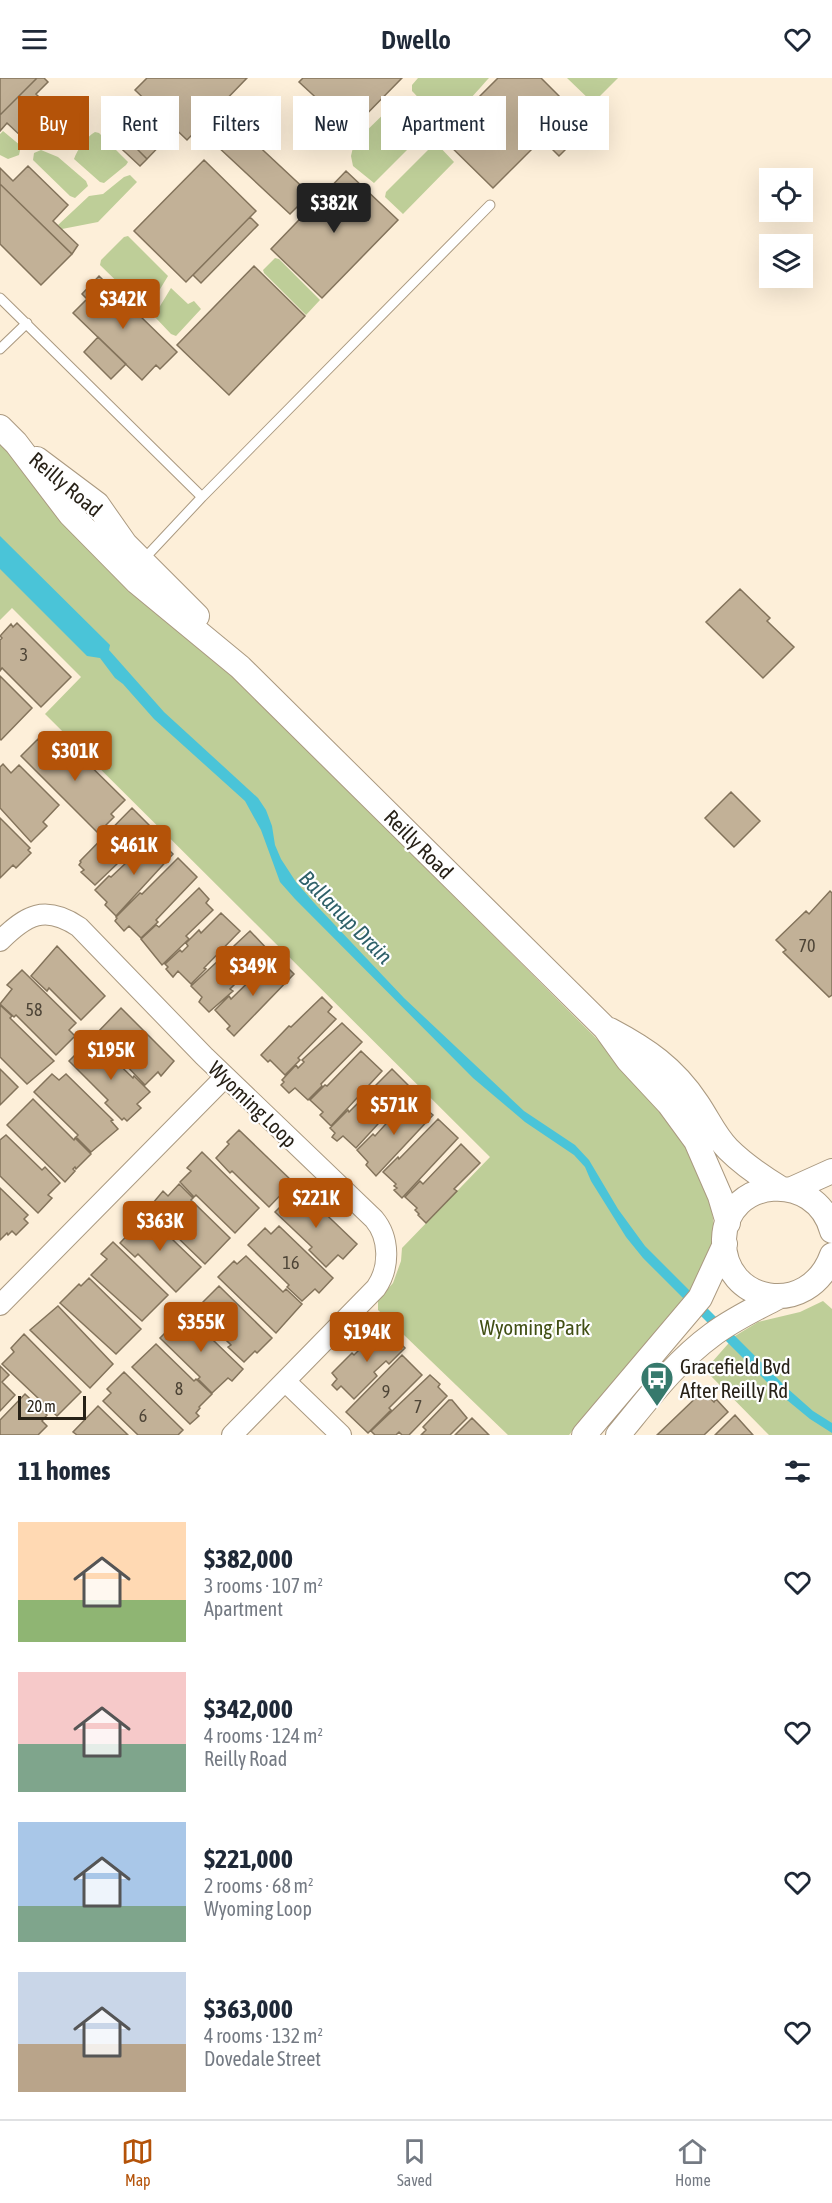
<!DOCTYPE html>
<meta charset="utf-8">
<style>
body{margin:0;font-family:"Asap Condensed",sans-serif;background:#f6f6f7;color:#1f2937;height:100vh;display:flex;flex-direction:column;font-size:22px;white-space:nowrap}
*{box-sizing:border-box;margin:0}
p{font-size:20px;color:#747a83}
.icon{flex:none;width:33px;height:33px;fill:none;stroke:currentColor;stroke-width:2;stroke-linecap:round;stroke-linejoin:round}
.map{position:relative;height:1357px;overflow:hidden}
.panel{display:flex;flex-direction:column;background:#fff;flex:1}
.panel>*{flex:none}
.hud{position:absolute;left:18px;top:18px;width:796px;height:54px;display:flex;gap:12px}
.controls{position:absolute;left:759px;top:90px;display:grid;gap:12px}
.controls a{display:grid;place-items:center;width:54px;height:54px;border-radius:0px;background:#fff;box-shadow:0 6px 24px #0002;font-size:30px}
.scale{position:absolute;left:18px;bottom:15px;width:68px;box-sizing:border-box;padding-left:6px;border:3px solid #272117;border-top:0;font-size:16px;line-height:21px;white-space:nowrap;color:#272117;-webkit-text-stroke:4px #fefefe;paint-order:stroke}
.price{position:absolute;translate:-50% -51px;padding:0 14px;border-radius:6px;background:#b45309;color:#fff;font-size:20px;line-height:39px;filter:drop-shadow(0 2px 3px #0008)}
.price::after{content:'';position:absolute;left:50%;top:36px;width:18px;height:14px;margin-left:-9px;background:inherit;clip-path:polygon(0 0,100% 0,50% 100%)}
.price.active{background:#222;color:#fff}
ul{padding:0;list-style:none}
li{display:flex;align-items:center;gap:18px;height:150px;padding:0 18px}
li span{display:grid;place-items:center;flex:none;width:168px;height:120px;border-radius:0px;color:#555}
li>.icon{margin-inline-start:auto}
span .icon{width:72px;height:72px;fill:#fffc;stroke-width:1}
li b{font-size:26px}
h2{display:flex;justify-content:space-between;align-items:center;height:72px;padding:0 18px;font-size:26px}
.chip{padding:0 21px;border-radius:0px;background:#fff;box-shadow:0 6px 24px #0002;font-size:21px;line-height:54px}
.chip.active{background:#b45309;color:#fff}
header{display:flex;justify-content:space-between;align-items:center;height:78px;padding:0 18px;background:#fff;font-size:27px;font-weight:600}
.tab-bar{display:flex;justify-content:space-around;align-items:center;height:84px;border-top:2px solid #e0e1e3;background:#fff;font-size:16px;color:#747a83}
.tab-bar a{display:grid;justify-items:center;gap:3px}
.tab-bar .active{color:#b45309}
.map>svg:first-child{display:block}
.green{fill:#bece98}
.water{fill:#4ac4d8}
.building{fill:#c2b197;stroke:#83735b;stroke-width:1.5}
.lines{fill:none;stroke-linecap:round;stroke-linejoin:round}
.service-casing{stroke:#aa9980;stroke-width:11}
.minor-casing{stroke:#aa9980;stroke-width:22}
.tertiary-casing{stroke:#aa9980;stroke-width:26}
.service{stroke:#fff;stroke-width:9}
.minor{stroke:#fff;stroke-width:20}
.tertiary{stroke:#fff;stroke-width:24}
.labels{text-anchor:middle;dominant-baseline:central;stroke-width:4.5;stroke-linejoin:round;paint-order:stroke}
.number-label{font-size:18px;fill:#4e4537}
.street-label{font-size:21px;fill:#272117;stroke:#fefefe}
.park-label{font-size:21px;fill:#414f14;stroke:#fefefe}
.poi-label{font-size:21px;fill:#272117;stroke:#fefefe;text-anchor:start}
.water-label{font-size:22px;font-style:italic;fill:#2e6069;stroke:#fefefe}
</style>
<header><svg class="icon" aria-label="menu" viewBox="0 0 24 24"><path d="M4 6h16M4 12h16M4 18h16"/></svg>Dwello<svg class="icon" aria-label="heart" viewBox="0 0 24 24"><path d="M12 20l-8-8c-3-5 5-10 8-4 3-6 11-1 8 4z"/></svg></header>
<div class="map">
<svg width="832" height="1357" viewBox="0 0 832 1357">
<rect width="100%" height="100%" fill="#fdefd9"/>
<!-- green -->
<path class="green" d="M418,0H489C478,11 453,46 436,37C427,31 419,20 412,13V7Z
M567,0H618L593,25Z
M401,19H404L432,47L374,105L353,88L351,78L354,65Z
M68,29H73L88,44L87,49L69,69L42,63L41,56Z
M3,53L21,68L19,77L8,81L0,77V56Z
M95,54L99,55L128,84L126,87L104,105L100,104L74,81C77,72 87,58 95,54Z
M434,66H437L454,84L403,136L385,119L386,114Z
M41,72L58,79L86,103L88,108L75,120L70,118L33,82L34,75Z
M130,97L137,104L98,144L62,151L58,147L89,118L103,116L124,99Z
M128,158L168,198L148,231L143,229L100,187L101,182L124,159Z
M275,180L279,181L320,222L306,237L264,195L263,192Z
M171,210L188,226L194,223L201,231L176,258L171,256L154,238Z
M0,366L611,975L679,1057L696,1088L712,1133L715,1155L708,1191L670,1244L569,1357H508L378,1232V1222L393,1205L401,1183L402,1170L490,1079L45,636L81,599L12,530L0,542Z
M823,1223L832,1231V1357H769L705,1292L735,1258L758,1244L800,1234Z"/>
<!-- water -->
<path class="water" d="M0,458L110,567L109,572L164,634L258,720L266,732L272,748L275,767L281,781L296,804L316,827L404,920L524,1033L575,1067L589,1082L618,1131L645,1168L787,1310L813,1333L832,1345V1355L810,1341L776,1313L643,1180L626,1159L591,1103L585,1089L574,1077L525,1044L473,1000L295,821L280,804L261,752L245,723L154,641L123,606L115,600L100,580L87,578L0,491Z"/>
<!-- building -->
<path class="building" d="M0,0H37L0,37Z
M37,0H44L48,4L36,16L50,30L23,60L7,45L0,53V37Z
M147,0H247L187,62L135,12Z
M303,0H402L351,52L299,4Z
M498,0H541L571,30L566,35L584,53L559,78L542,61L493,110L440,58Z
M140,30L169,58L147,81L118,52Z
M235,46L310,116L290,136L216,67Z
M118,52L147,81L140,88L110,60Z
M204,82L256,133L186,204L134,153Z
M28,88L68,127L53,143L78,167L72,176L0,106V90L13,103Z
M346,93L398,142L322,220L271,171Z
M0,106L72,176L41,207L0,166Z
M250,139L258,147L201,205L193,197Z
M254,188L305,238L229,317L177,267Z
M99,198L177,274L160,291L156,287L142,302L73,235L87,221L82,216Z
M98,259L126,286L111,301L84,274Z
M740,511L770,540L767,543L794,569L763,600L706,544Z
M17,545L71,599L41,629L2,590L0,593V562L2,560L0,558L11,546L13,549Z
M0,598L32,630L1,662L0,661Z
M61,659L125,722L111,736L114,739L98,755L21,678L38,661L48,671Z
M3,686L11,695L19,687L59,727L43,744L47,748L31,764L0,730V689Z
M731,714L760,743L734,769L705,740Z
M132,730L152,750L128,774L125,771L115,782L118,785L95,807L81,794L84,792L79,787L81,784L80,783Z
M0,740L30,770L28,772L31,775L16,790L13,787L0,800Z
M155,758L173,776L116,838L105,827L107,824L95,812L109,798L111,799L128,783L129,784Z
M178,780L197,799L156,842L158,844L141,860L129,848L124,853L115,843L117,840L116,839L140,815L142,816Z
M199,810L209,821L206,825L213,832L186,858L189,861L162,887L141,861L156,847L159,849Z
M830,813L832,815V917L829,919L783,874L786,872L776,862L806,833L809,836Z
M221,835L240,853L204,890L206,891L191,906L178,893L173,899L166,891L168,889L165,886L180,872L182,874L188,868L186,865L199,852L201,855Z
M250,853L269,873L230,911L233,913L209,934L199,924L202,919L191,908Z
M57,868L105,918L81,942L49,910L47,913L31,898Z
M269,884L277,892L284,886L294,896L234,958L227,951L230,948L215,932L229,918L231,921Z
M22,892L76,945L69,952L75,958L56,977L16,937L14,939L0,926L12,911L7,907Z
M322,919L332,929L328,934L336,941L298,980L300,982L285,997L270,982L268,984L261,977L289,948L291,949Z
M0,927L12,938L10,940L54,983L27,1006L0,979Z
M121,930L174,983L161,998L158,994L145,1007L96,956Z
M342,945L362,964L321,1006L322,1008L308,1022L295,1010L289,1015L281,1007L284,1004L282,1002L296,987L298,990L304,984L302,982Z
M99,967L133,1000L134,998L150,1014L137,1026L141,1030L127,1043L124,1040L122,1042L105,1025L108,1022L69,983L83,969L90,976Z
M361,973L382,993L331,1048L320,1037L323,1034L310,1022L325,1007L327,1008Z
M0,991L18,1009L0,1027Z
M392,991L411,1010L356,1070L343,1058L337,1063L332,1059L335,1055L330,1050L348,1032L349,1034Z
M52,996L59,1002L66,996L113,1042L111,1043L118,1051L91,1074L76,1059L78,1057L34,1014Z
M413,1020L433,1037L376,1098L366,1087L368,1084L357,1072L373,1056L375,1058L402,1028L403,1030Z
M33,1021L74,1062L75,1060L91,1076L76,1091L75,1089L73,1091L75,1093L65,1104L7,1047Z
M438,1041L458,1060L402,1120L394,1112L397,1110L394,1108L396,1106L383,1094L398,1079L399,1081Z
M239,1052L293,1104L269,1129L232,1093L230,1095L216,1080L229,1066L227,1064Z
M6,1057L42,1092L45,1089L60,1105L48,1117L52,1120L38,1135L0,1098V1062Z
M461,1066L480,1085L454,1111L457,1113L426,1145L418,1137L419,1136L415,1132L417,1130L405,1119L420,1103L423,1106Z
M202,1074L259,1130L235,1155L196,1117L194,1119L180,1104L191,1093L187,1090Z
M179,1106L193,1120L191,1122L230,1160L205,1186L148,1131L163,1113L168,1118Z
M0,1110L28,1137L24,1141L28,1145L16,1157L12,1153L8,1157L7,1155L0,1162Z
M301,1114L308,1121L309,1120L357,1166L343,1181L338,1177L326,1189L309,1172L312,1169L275,1134L287,1122L290,1125Z
M144,1134L201,1189L176,1214L138,1176L135,1179L120,1165L136,1148L133,1146Z
M279,1148L333,1200L319,1215L315,1211L302,1223L287,1209L289,1207L248,1167L265,1150L271,1156Z
M113,1164L168,1217L142,1243L91,1197L107,1181L101,1176Z
M246,1178L283,1214L286,1211L302,1226L276,1255L218,1199L234,1183L237,1186Z
M89,1200L141,1251L116,1276L60,1225L79,1206L81,1208Z
M219,1208L272,1260L257,1275L255,1273L244,1284L228,1269L231,1267L195,1232Z
M58,1228L113,1286L90,1310L30,1252Z
M185,1235L243,1291L232,1303L228,1300L212,1315L198,1301L200,1299L160,1260Z
M383,1248L405,1270L389,1286L386,1283L374,1294L377,1298L354,1321L341,1308L337,1312L332,1307L337,1301L332,1295L352,1275L354,1277Z
M24,1256L81,1314L57,1338L2,1286L14,1274L11,1270Z
M156,1266L194,1303L196,1301L212,1316L199,1329L200,1330L196,1335L199,1338L190,1346L132,1289Z
M402,1277L422,1297L389,1330L391,1332L368,1355L346,1334Z
M0,1288L9,1297L2,1304L15,1317L0,1333Z
M124,1294L183,1352L178,1357H138L103,1323L111,1315L107,1311Z
M430,1297L440,1306L438,1309L447,1318L409,1357H402L399,1354L396,1357H375L371,1353Z
M703,1313L714,1324L716,1321L728,1334L704,1357H657Z
M25,1316L47,1337L42,1343L47,1348L38,1357H0V1342Z
M449,1322H452L467,1340L450,1357H421L426,1352L423,1349Z
M98,1328L128,1357H77L73,1354Z
M735,1337L753,1357H715Z
M472,1340L489,1357H455Z"/>
<g class="lines">
<defs>
<path id="service" d="M0,220L202,419L143,482
M0,271L27,245
M202,419L490,127"/>
<path id="minor" d="M0,863C26,837 45,826 79,849L204,978L374,1141C390,1160 390,1190 376,1210L232,1357
M0,1227L225,999
M285,1303L341,1357"/>
<path id="tertiary" d="M0,349L16,365L70,436L137,504L240,589L605,950L628,982L669,1026L696,1063L720,1118L728,1145
M37,381L97,426L125,466L197,538
M610,952C646,971 674,990 697,1025C708,1041 715,1058 728,1071C744,1087 762,1099 780,1110
M792,1111L832,1093
M832,1153C816,1092 726,1099 724,1161C722,1226 809,1241 832,1177
M584,1357L700,1220L725,1166
M618,1357C647,1322 675,1284 712,1257C733,1241 757,1230 780,1218"/>
</defs>
<!-- service casing -->
<use href="#service" class="service-casing"/>
<!-- minor casing -->
<use href="#minor" class="minor-casing"/>
<!-- tertiary casing -->
<use href="#tertiary" class="tertiary-casing"/>
<!-- service -->
<use href="#service" class="service"/>
<!-- minor -->
<use href="#minor" class="minor"/>
<!-- tertiary -->
<use href="#tertiary" class="tertiary"/>
</g>
<!-- icons -->
<defs>
<symbol id="bus-pin" viewBox="-11 -11 22 30"><path d="M0 17L-7.5 6A9.5 9.5 0 1 1 7.5 6Z" fill="#36796c" stroke="#fefefe"/><path d="M-5-6H5V4H4V6H2V4H-2V6H-4V4H-5ZM-3.5-4V0h7V-4ZM-3.5 1.2v1.5H-2V1.2ZM2 1.2v1.5H3.5V1.2Z" fill="#fff"/></symbol>
</defs>
<g fill-rule="evenodd">
<use href="#bus-pin" x="638" y="1281" width="38" height="52"/>
</g>
<g class="labels">
<!-- number labels -->
<g class="number-label">
<text x="24" y="576">3</text>
<text x="807" y="867">70</text>
<text x="34" y="931">58</text>
<text x="291" y="1184">16</text>
<text x="179" y="1310">8</text>
<text x="386" y="1313">9</text>
<text x="418" y="1328">7</text>
<text x="143" y="1337">6</text>
</g>
<!-- street labels -->
<g class="street-label">
<text transform="translate(66 406) rotate(40)">Reilly Road</text>
<text transform="translate(419 766) rotate(45)">Reilly Road</text>
<text transform="translate(253 1026) rotate(44)">Wyoming Loop</text>
</g>
<!-- park labels -->
<g class="park-label">
<text x="535" y="1249">Wyoming Park</text>
</g>
<!-- poi labels -->
<g class="poi-label">
<text x="680" y="1288">Gracefield Bvd<tspan x="680" dy="24">After Reilly Rd</tspan></text>
</g>
<!-- water labels -->
<g class="water-label">
<text transform="translate(346 839) rotate(45)">Ballanup Drain</text>
</g>
</g>
</svg>
<div class="controls">
<a><svg class="icon" aria-label="locate" viewBox="0 0 24 24"><circle cx="12" cy="12" r="6"/><path d="M12 2v4M12 18v4M2 12h4M18 12h4"/></svg></a>
<a><svg class="icon" aria-label="layers" viewBox="0 0 24 24"><path d="M12 4l9 5-9 5-9-5zM3 14l9 5 9-5"/></svg></a>
</div>
<div class="scale">20 m</div>
<b class="price active" style="left:334px;top:156px">$382K</b>
<b class="price" style="left:123px;top:252px">$342K</b>
<b class="price" style="left:75px;top:704px">$301K</b>
<b class="price" style="left:134px;top:798px">$461K</b>
<b class="price" style="left:253px;top:919px">$349K</b>
<b class="price" style="left:111px;top:1003px">$195K</b>
<b class="price" style="left:394px;top:1058px">$571K</b>
<b class="price" style="left:316px;top:1151px">$221K</b>
<b class="price" style="left:160px;top:1174px">$363K</b>
<b class="price" style="left:201px;top:1275px">$355K</b>
<b class="price" style="left:367px;top:1285px">$194K</b>
<div class="hud">
<a class="chip active">Buy</a>
<a class="chip">Rent</a>
<a class="chip">Filters</a>
<a class="chip">New</a>
<a class="chip">Apartment</a>
<a class="chip">House</a>
</div>
</div>
<section class="panel">
<h2>11 homes<svg class="icon" aria-label="filters" viewBox="0 0 24 24"><path d="M4 7h16M4 17h16"/><circle cx="9" cy="7" r="2"/><circle cx="15" cy="17" r="2"/></svg></h2>
<ul>
<li><span style="background:linear-gradient(#ffd9b3 65%,#8fb573 0)"><svg class="icon" aria-label="home" viewBox="0 0 24 24"><path d="M3 11l9-7 9 7M6 9v11h12V9"/></svg></span><div><b>$382,000</b><p>3 rooms · 107 m²</p><p>Apartment</p></div><svg class="icon" aria-label="heart" viewBox="0 0 24 24"><path d="M12 20l-8-8c-3-5 5-10 8-4 3-6 11-1 8 4z"/></svg></li>
<li><span style="background:linear-gradient(#f6c9c9 60%,#7fa58c 0)"><svg class="icon" aria-label="home" viewBox="0 0 24 24"><path d="M3 11l9-7 9 7M6 9v11h12V9"/></svg></span><div><b>$342,000</b><p>4 rooms · 124 m²</p><p>Reilly Road</p></div><svg class="icon" aria-label="heart" viewBox="0 0 24 24"><path d="M12 20l-8-8c-3-5 5-10 8-4 3-6 11-1 8 4z"/></svg></li>
<li><span style="background:linear-gradient(#a9c7e8 70%,#7fa58c 0)"><svg class="icon" aria-label="home" viewBox="0 0 24 24"><path d="M3 11l9-7 9 7M6 9v11h12V9"/></svg></span><div><b>$221,000</b><p>2 rooms · 68 m²</p><p>Wyoming Loop</p></div><svg class="icon" aria-label="heart" viewBox="0 0 24 24"><path d="M12 20l-8-8c-3-5 5-10 8-4 3-6 11-1 8 4z"/></svg></li>
<li><span style="background:linear-gradient(#c9d6e8 60%,#b9a48a 0)"><svg class="icon" aria-label="home" viewBox="0 0 24 24"><path d="M3 11l9-7 9 7M6 9v11h12V9"/></svg></span><div><b>$363,000</b><p>4 rooms · 132 m²</p><p>Dovedale Street</p></div><svg class="icon" aria-label="heart" viewBox="0 0 24 24"><path d="M12 20l-8-8c-3-5 5-10 8-4 3-6 11-1 8 4z"/></svg></li>
</ul>
</section>
<nav class="tab-bar">
<a class="active"><svg class="icon" aria-label="map" viewBox="0 0 24 24"><path d="M3 6l6-2 6 2 6-2v14l-6 2-6-2-6 2zM9 4v14M15 6v14"/></svg>Map</a>
<a><svg class="icon" aria-label="saved" viewBox="0 0 24 24"><path d="M7 4h10v16l-5-4-5 4z"/></svg>Saved</a>
<a><svg class="icon" aria-label="home" viewBox="0 0 24 24"><path d="M3 11l9-7 9 7M6 9v11h12V9"/></svg>Home</a>
</nav>
